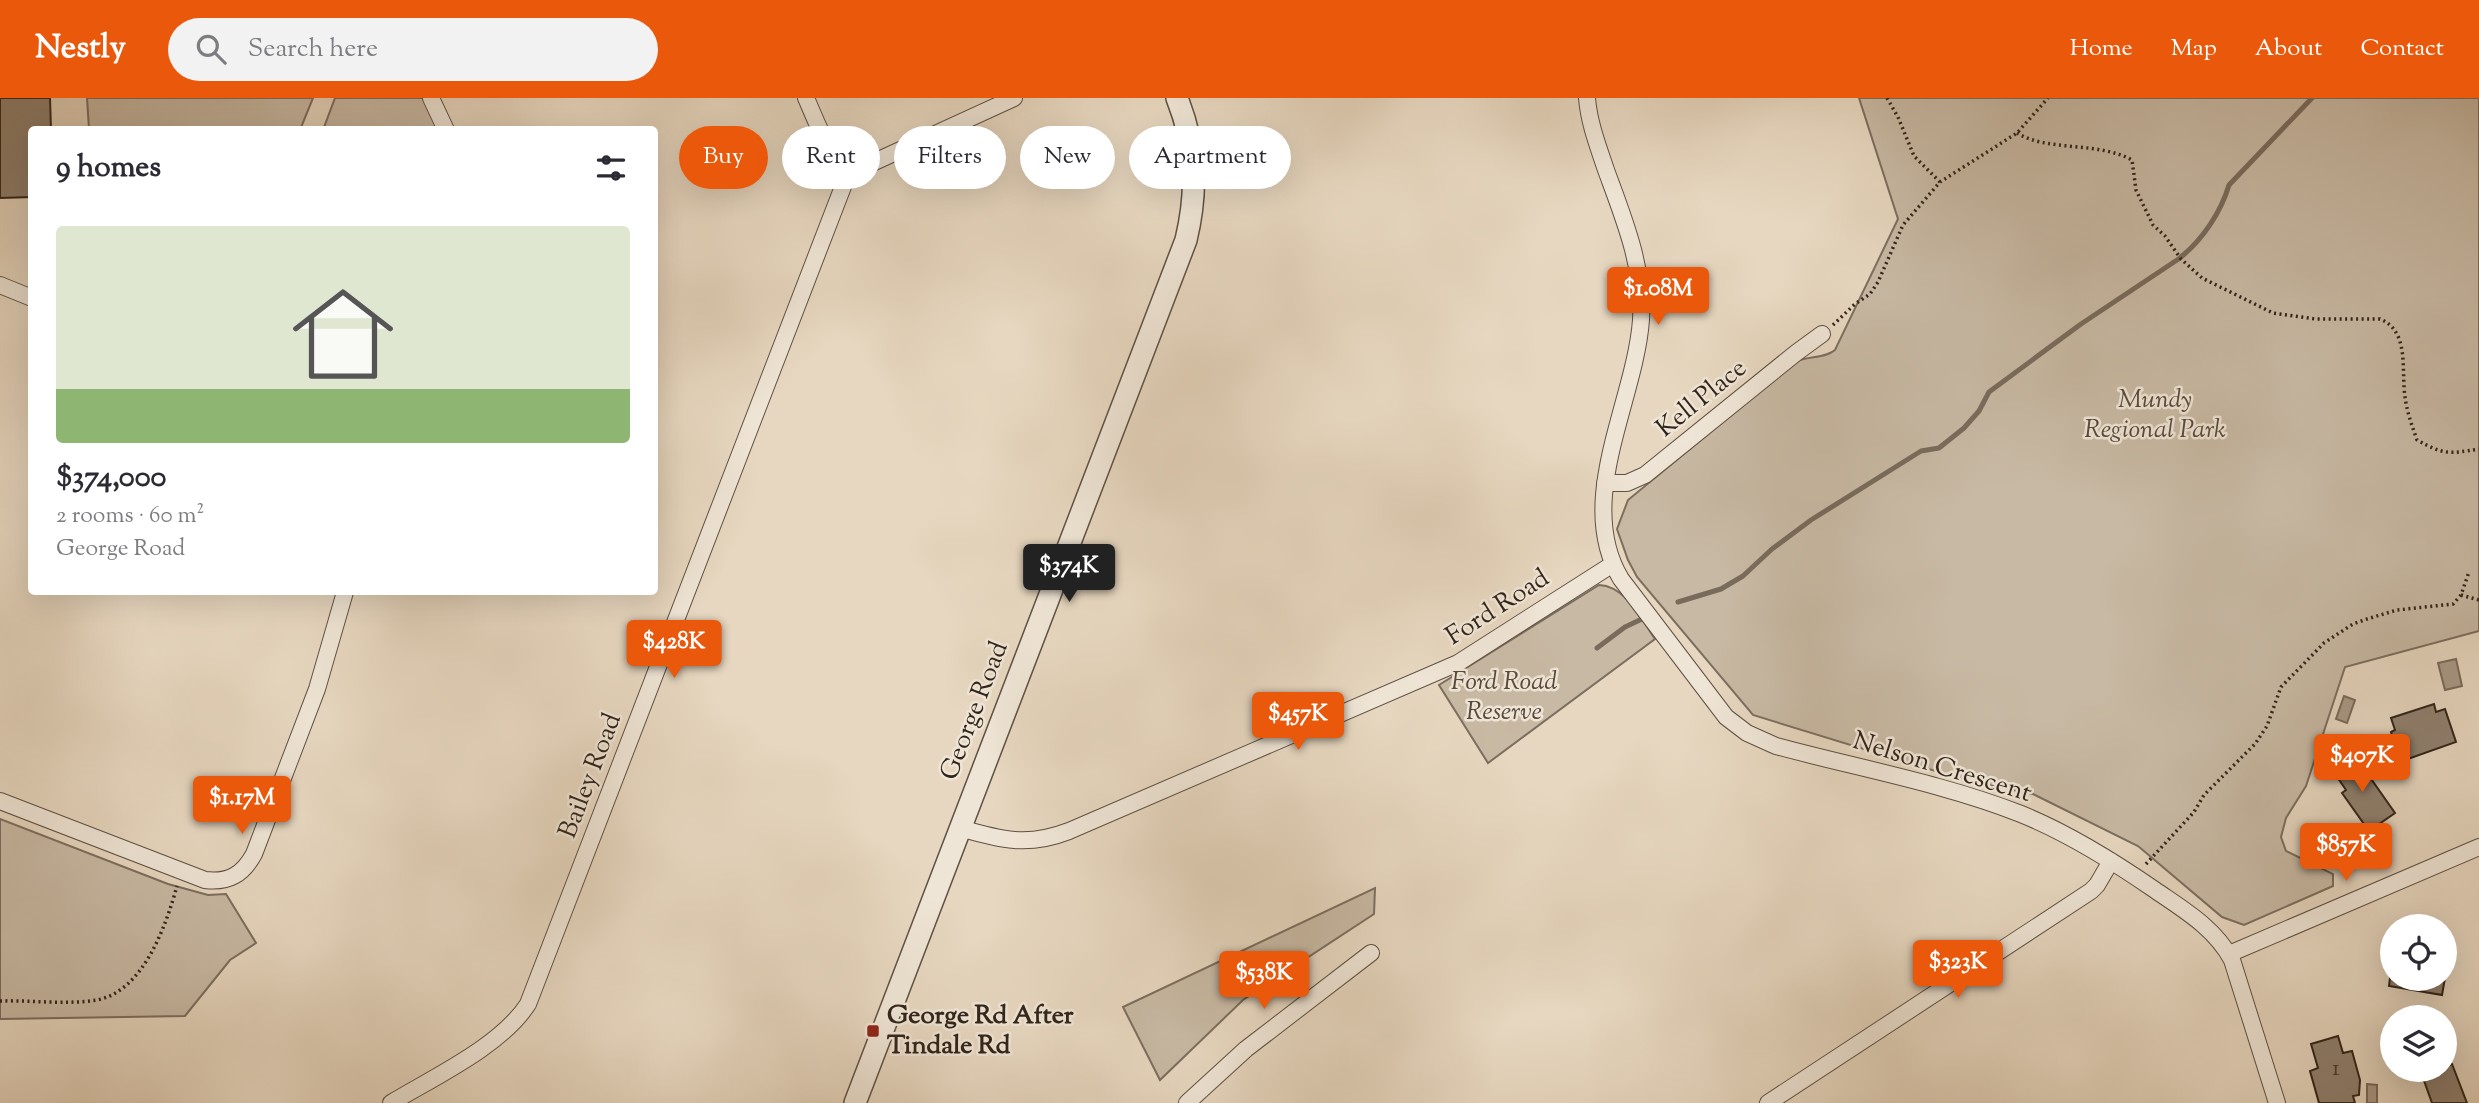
<!DOCTYPE html>
<meta charset="utf-8">
<style>
body{margin:0;font-family:"Sorts Mill Goudy",serif;background:#f2f2f3;color:#2b2b33;height:100vh;display:flex;flex-direction:column;font-size:26px;white-space:nowrap}
*{box-sizing:border-box;margin:0}
p{font-size:23px;color:#7c7c81}
.icon{flex:none;width:38px;height:38px;fill:none;stroke:currentColor;stroke-width:2;stroke-linecap:round;stroke-linejoin:round}
.map{position:relative;flex:1;overflow:hidden}
.details{position:absolute;left:28px;top:28px;width:630px;height:469px;display:flex;flex-direction:column;background:#fff;border-radius:7px;box-shadow:0 7px 28px #0002}
.details>*{flex:none}
.top-card{position:absolute;left:679px;top:28px;width:665px;height:63px;display:flex;gap:14px}
.fabs{position:absolute;left:2380px;top:816px;display:grid;gap:14px}
.fabs a{display:grid;place-items:center;width:77px;height:77px;border-radius:50%;background:#fff;box-shadow:0 7px 28px #0002;font-size:35px}
.price{position:absolute;translate:-50% -60px;padding:0 16px;border-radius:7px;background:#ea580c;color:#fff;font-size:23px;line-height:46px;filter:drop-shadow(0 2px 4px #0008)}
.price::after{content:'';position:absolute;left:50%;top:42px;width:21px;height:16px;margin-left:-10px;background:inherit;clip-path:polygon(0 0,100% 0,50% 100%)}
.price.on{background:#222;color:#fff}
ul{padding:0;list-style:none}
li{display:grid;align-content:center;gap:14px;height:371px;padding:0 28px}
li+li{border-top:2px solid #e1e1e2}
li span{display:grid;place-items:center;height:217px;border-radius:7px;color:#555}
li>.icon{margin-inline-start:auto}
span .icon{width:126px;height:126px;fill:#fffc;stroke-width:1}
li b{font-size:30px}
h2{display:flex;justify-content:space-between;align-items:center;height:84px;padding:0 28px;font-size:30px}
.tag{padding:0 24px;border-radius:32px;background:#fff;box-shadow:0 7px 28px #0002;font-size:24px;line-height:63px}
.tag.on{background:#ea580c;color:#fff}
header{display:flex;align-items:center;gap:42px;box-sizing:border-box;height:98px;padding:0 35px;background:#ea580c;color:#fff}
header strong{font-size:33px}
nav{display:flex;gap:38px;margin-inline-start:auto;font-size:24px}
.search{width:490px;height:63px;background:#f2f2f3;display:flex;align-items:center;gap:18px;box-sizing:border-box;padding:0 24px;border-radius:38px;color:#7c7c81;font-size:26px}
.map>svg:first-child{display:block}
.green{fill:#c8b9a4;stroke:#7c6e5f;stroke-width:2}
.water{fill:#a99a88;stroke:#796b5c;stroke-width:2}
.lines{fill:none;stroke-linecap:round;stroke-linejoin:round}
.stream{stroke:#796b5c;stroke-width:5}
.building{fill:#908170;stroke:#31241a;stroke-width:2}
.minor-casing{stroke:#5e5144;stroke-width:18}
.tertiary-casing{stroke:#5e5144;stroke-width:24}
.path{stroke:#31241a;stroke-width:3.5;stroke-dasharray:2 3.5;stroke-linecap:butt}
.minor{stroke:#efe5d6;stroke-width:16}
.tertiary{stroke:#efe5d6;stroke-width:21}
.poi-dot{fill:#8f2418;stroke:#efe5d6;stroke-width:2.5}
.labels{text-anchor:middle;dominant-baseline:central;stroke-width:5;stroke-linejoin:round;paint-order:stroke}
.number-label{font-size:23px;fill:#493b30}
.street-label{font-size:26px;fill:#31241a;stroke:#efe5d6}
.park-label{font-size:26px;font-style:italic;fill:#57493c;stroke:#efe5d6}
.poi-label{font-size:26px;font-weight:bold;fill:#31241a;stroke:#efe5d6;text-anchor:start}
</style>
<header>
<strong>Nestly</strong>
<div class="search"><svg class="icon" aria-label="search" viewBox="0 0 24 24"><circle cx="10" cy="10" r="6"/><path d="M15 15l6 6"/></svg>Search here</div>
<nav><a>Home</a><a>Map</a><a>About</a><a>Contact</a></nav>
</header>
<div class="map">
<svg width="2479" height="1005" viewBox="0 0 2479 1005">
<rect width="100%" height="100%" fill="#e7d7c0"/>
<filter id="stains"><feTurbulence type="fractalNoise" baseFrequency=".00286" numOctaves="4"/><feColorMatrix values="0 0 0 0 .2 0 0 0 0 .09 0 0 0 0 .02 0 0 0 .5 -.17"/></filter>
<radialGradient id="worn" r=".72"><stop offset=".6" stop-color="#630" stop-opacity="0"/><stop offset="1" stop-color="#630" stop-opacity=".3"/></radialGradient>
<!-- green -->
<path class="green" d="M87,0H313L300,32L89,31Z
M335,0H432L444,32H323Z
M1859,0H2479V533L2345,569L2306,688L2286,720L2281,739L2286,753L2333,776V788L2244,827L2222,819L2138,748L2033,696L1968,683L1753,617L1637,479L1628,462L1617,431L1628,402L1797,263C1810,258 1826,260 1835,252L1898,121Z
M1599,487C1626,488 1641,521 1655,541L1488,665L1439,587Z
M0,721L168,786L208,797L226,796L256,845L230,862L185,918L0,921Z
M1375,790L1374,816L1243,902L1160,982L1123,909Z"/>
<!-- water -->
<path class="water" d="M2456,561L2462,588L2445,592L2438,565Z
M2344,598L2355,602L2347,625L2336,621Z
M2367,986L2377,987V1005H2367Z"/>
<g class="lines">
<!-- stream -->
<path class="stream" d="M2181,159C2203,141 2221,114 2229,87L2312,0
M1678,504L1721,491L1743,478L1772,451L1811,422L1921,353L1939,350L1964,330L1979,313L1989,294L2081,226L2180,160
M1597,550L1625,529L1644,520"/>
</g>
<!-- building -->
<path class="building" d="M0,0H50L51,32H32V99L0,100Z
M2434,606L2436,614L2445,611L2456,644L2405,662L2402,655L2398,656L2391,634L2395,632L2391,620Z
M2349,657L2365,681L2369,678L2395,715L2369,733L2342,695L2346,692L2331,670Z
M2390,880H2445L2442,897L2389,888Z
M2338,938L2343,955L2352,953L2360,982L2359,997L2353,998L2355,1005H2319L2310,973L2318,970L2311,946Z
M2452,966L2467,1005H2432L2422,977L2438,971H2445V969Z"/>
<g class="lines">
<defs>
<path id="minor" d="M431,0L446,32
M806,0C812,13 834,71 848,73C850,73 856,71 859,71L1014,0
M1587,0C1589,25 1598,48 1606,72C1624,121 1644,169 1641,222C1635,304 1574,403 1621,481L1726,619L1747,635L1776,648C1857,670 1942,685 2021,716C2068,735 2113,763 2155,792C2184,812 2215,830 2232,862L2277,1005
M0,187L32,200
M1605,385H1627L1645,377L1796,255L1822,236
M0,703L205,782C229,785 243,776 254,756L317,591L345,494
M960,730C1001,742 1028,749 1069,733L1458,565L1613,466
M2229,856L2479,749
M391,1005C434,979 501,948 528,906L849,73
M1187,1005L1246,951L1371,855
M1768,1005L2091,793L2097,787L2111,763"/>
<path id="tertiary" d="M855,1005L1186,142C1198,92 1196,48 1177,0"/>
</defs>
<!-- minor casing -->
<use href="#minor" class="minor-casing"/>
<!-- tertiary casing -->
<use href="#tertiary" class="tertiary-casing"/>
<!-- path -->
<path class="path" d="M1887,0L1898,19L1914,58L1940,84
M2017,35C2048,54 2097,43 2132,62L2136,92L2153,127L2165,138L2181,161L2202,180L2273,215L2315,221H2380C2410,233 2401,272 2405,299C2407,314 2412,328 2417,342C2444,357 2449,356 2479,351
M1833,227L1855,206L1870,196L1878,184L1903,127L1940,84L2017,35L2048,0
M2461,497L2479,502
M2146,766L2194,714L2204,697L2255,646L2267,628L2281,589L2324,545L2353,526L2367,521L2397,512L2453,506L2461,497L2469,474
M0,903C32,902 66,907 97,902C144,893 166,827 177,788"/>
<!-- minor -->
<use href="#minor" class="minor"/>
<!-- tertiary -->
<use href="#tertiary" class="tertiary"/>
</g>
<!-- markers -->
<rect class="poi-dot" x="866" y="926" width="14" height="14" rx="3.5"/>
<g class="labels">
<!-- number labels -->
<g class="number-label">
<text x="2336" y="971">1</text>
</g>
<!-- street labels -->
<g class="street-label">
<text transform="translate(1702 301) rotate(-39)">Kell Place</text>
<text transform="translate(1498 510) rotate(-33)">Ford Road</text>
<text transform="translate(975 613) rotate(-69)">George Road</text>
<text transform="translate(1942 670) rotate(17)">Nelson Crescent</text>
<text transform="translate(591 678) rotate(-69)">Bailey Road</text>
</g>
<!-- park labels -->
<g class="park-label">
<text x="2155" y="302">Mundy<tspan x="2155" dy="30">Regional Park</tspan></text>
<text x="1504" y="584">Ford Road<tspan x="1504" dy="30">Reserve</tspan></text>
</g>
<!-- poi labels -->
<g class="poi-label">
<text x="887" y="918">George Rd After<tspan x="887" dy="30">Tindale Rd</tspan></text>
</g>
</g>
<rect width="100%" height="100%" filter="url(#stains)"/>
<rect width="100%" height="100%" fill="url(#worn)"/>
</svg>
<div class="fabs">
<a><svg class="icon" aria-label="locate" viewBox="0 0 24 24"><circle cx="12" cy="12" r="6"/><path d="M12 2v4M12 18v4M2 12h4M18 12h4"/></svg></a>
<a><svg class="icon" aria-label="layers" viewBox="0 0 24 24"><path d="M12 4l9 5-9 5-9-5zM3 14l9 5 9-5"/></svg></a>
</div>
<b class="price" style="left:1658px;top:229px">$1.08M</b>
<b class="price on" style="left:1069px;top:506px">$374K</b>
<b class="price" style="left:674px;top:582px">$428K</b>
<b class="price" style="left:1298px;top:654px">$457K</b>
<b class="price" style="left:2362px;top:696px">$407K</b>
<b class="price" style="left:242px;top:738px">$1.17M</b>
<b class="price" style="left:2346px;top:785px">$857K</b>
<b class="price" style="left:1958px;top:902px">$323K</b>
<b class="price" style="left:1264px;top:913px">$538K</b>
<div class="top-card">
<a class="tag on">Buy</a>
<a class="tag">Rent</a>
<a class="tag">Filters</a>
<a class="tag">New</a>
<a class="tag">Apartment</a>
</div>
<section class="details">
<h2>9 homes<svg class="icon" aria-label="filters" viewBox="0 0 24 24"><path d="M4 7h16M4 17h16"/><circle cx="9" cy="7" r="2"/><circle cx="15" cy="17" r="2"/></svg></h2>
<ul>
<li><span style="background:linear-gradient(#dfe7d0 75%,#8fb573 0)"><svg class="icon" aria-label="home" viewBox="0 0 24 24"><path d="M3 11l9-7 9 7M6 9v11h12V9"/></svg></span><div><b>$374,000</b><p>2 rooms · 60 m²</p><p>George Road</p></div></li>
</ul>
</section>
</div>
